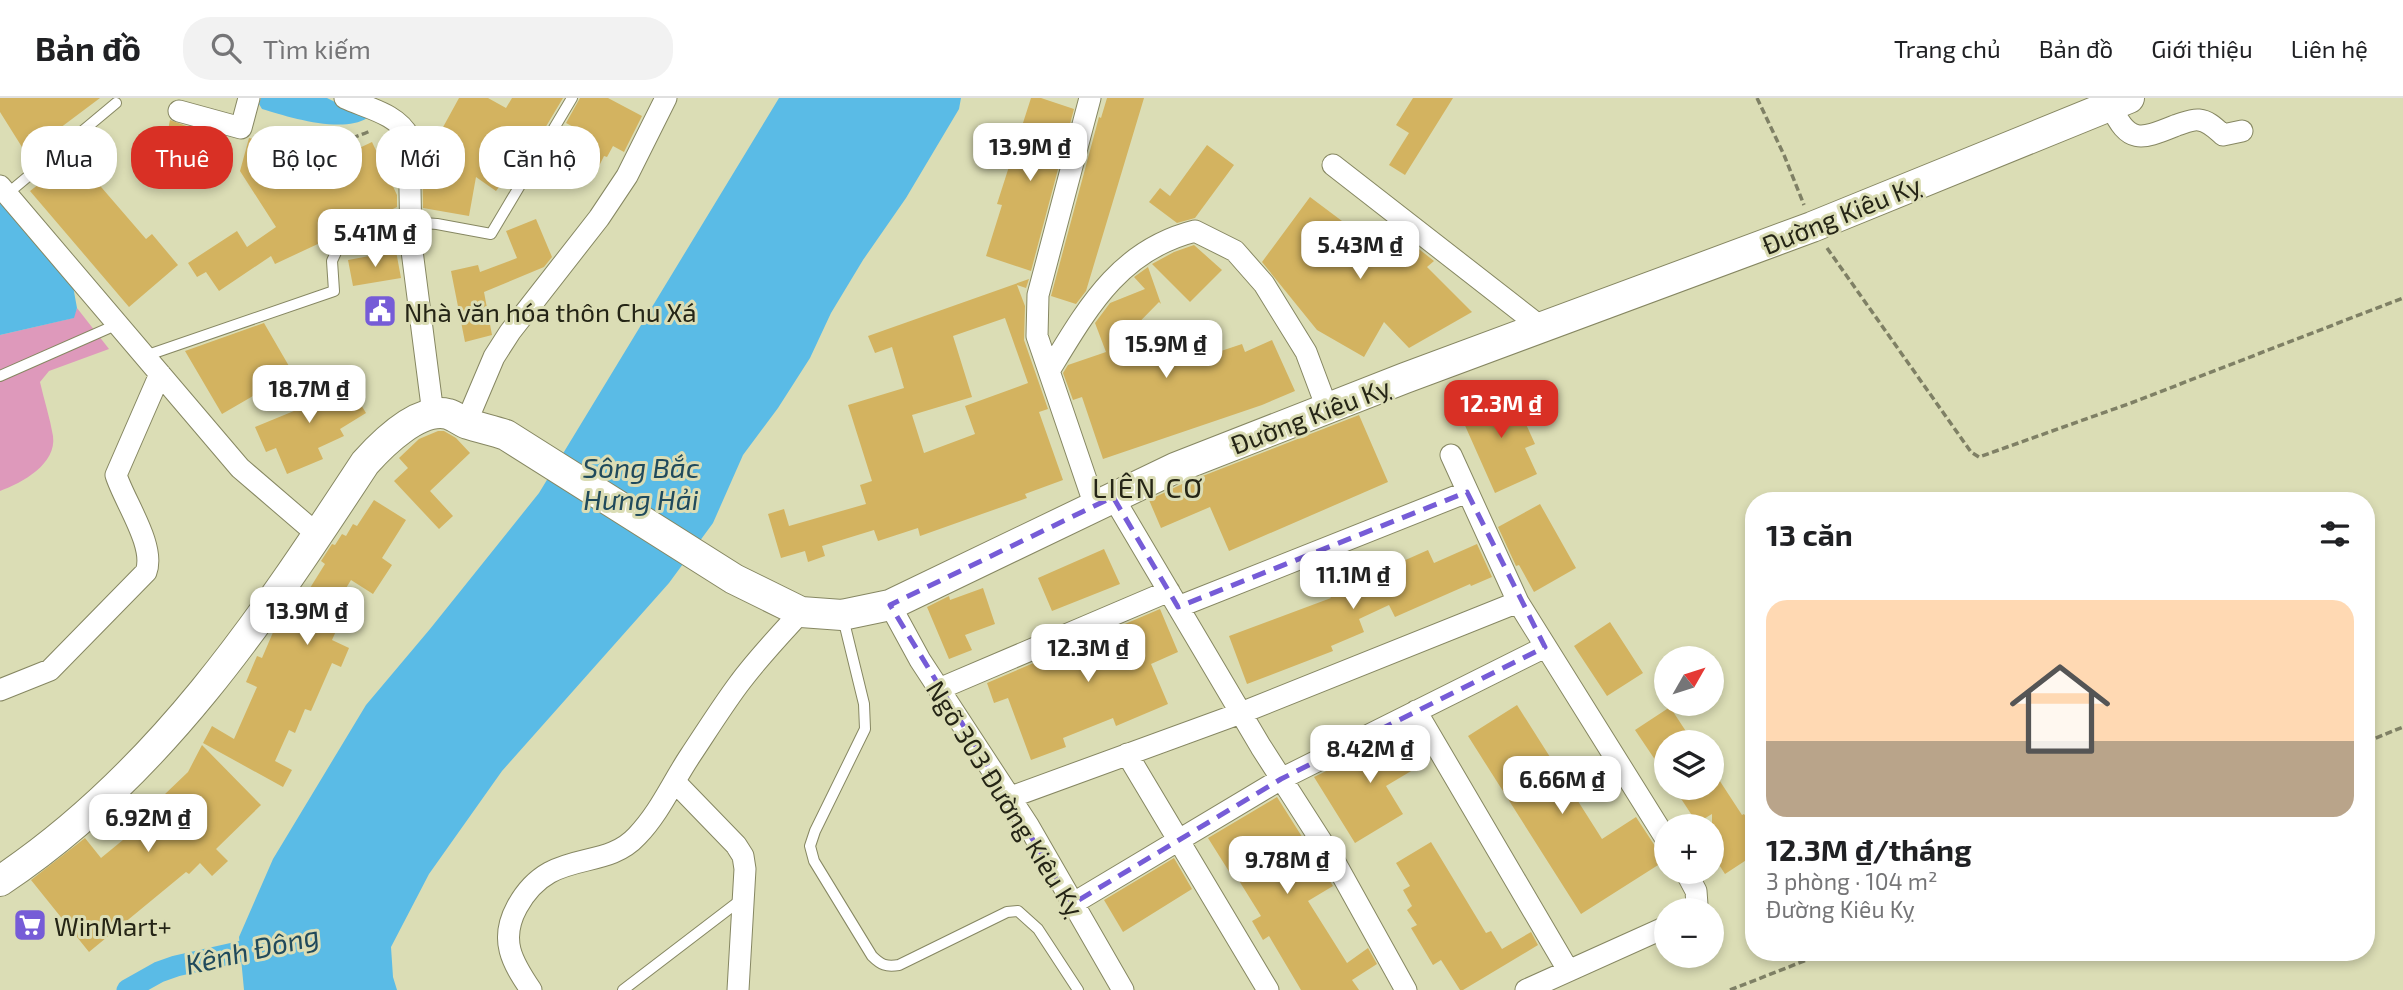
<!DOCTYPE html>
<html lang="vi">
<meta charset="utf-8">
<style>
body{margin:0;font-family:"Exo 2",sans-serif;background:#f2f2f2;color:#202124;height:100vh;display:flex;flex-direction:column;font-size:26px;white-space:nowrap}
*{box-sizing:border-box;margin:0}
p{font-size:23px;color:#757577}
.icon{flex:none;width:38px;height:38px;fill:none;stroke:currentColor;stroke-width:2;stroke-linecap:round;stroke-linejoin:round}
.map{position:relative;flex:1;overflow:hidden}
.panel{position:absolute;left:1745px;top:394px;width:630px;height:469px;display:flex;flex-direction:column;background:#fff;border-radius:28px;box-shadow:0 4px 10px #0003}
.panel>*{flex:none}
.banner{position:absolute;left:21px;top:28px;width:665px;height:63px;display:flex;gap:14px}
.needle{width:46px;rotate:51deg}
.tools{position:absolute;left:1654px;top:548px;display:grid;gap:14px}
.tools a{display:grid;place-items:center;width:70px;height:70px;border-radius:50%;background:#fff;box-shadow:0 4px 10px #0003;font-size:35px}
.price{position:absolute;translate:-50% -60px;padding:0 16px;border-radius:14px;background:#fff;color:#222;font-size:23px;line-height:46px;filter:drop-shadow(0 2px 4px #0008)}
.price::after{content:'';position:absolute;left:50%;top:42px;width:21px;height:16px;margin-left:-10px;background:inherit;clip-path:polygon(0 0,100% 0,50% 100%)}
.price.on{background:#d93025;color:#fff}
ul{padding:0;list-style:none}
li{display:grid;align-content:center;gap:14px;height:371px;padding:0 21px}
li span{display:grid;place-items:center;height:217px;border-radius:21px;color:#555}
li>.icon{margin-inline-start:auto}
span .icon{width:126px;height:126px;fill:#fffc;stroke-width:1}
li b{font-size:30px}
h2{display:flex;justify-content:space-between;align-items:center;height:84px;padding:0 21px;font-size:30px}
.tag{padding:0 24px;border-radius:28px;background:#fff;box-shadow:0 4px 10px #0003;font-size:24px;line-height:63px}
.tag.on{background:#d93025;color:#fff}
header{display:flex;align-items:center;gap:42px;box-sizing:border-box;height:98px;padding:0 35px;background:#fff;border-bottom:2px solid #e0e0e0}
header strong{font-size:33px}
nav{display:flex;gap:38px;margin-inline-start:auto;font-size:24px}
.search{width:490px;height:63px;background:#f2f2f2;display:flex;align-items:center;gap:18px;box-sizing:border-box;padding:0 24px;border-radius:28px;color:#757577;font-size:26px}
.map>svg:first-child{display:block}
.green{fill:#de99bb}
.water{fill:#5abbe6}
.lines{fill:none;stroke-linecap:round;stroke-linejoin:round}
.canal{stroke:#5abbe6;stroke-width:21}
.building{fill:#d3b360;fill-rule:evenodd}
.lane-casing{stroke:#868762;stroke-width:12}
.street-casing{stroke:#868762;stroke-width:23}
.secondary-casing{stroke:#868762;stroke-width:32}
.path{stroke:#7f8065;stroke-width:3.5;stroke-dasharray:7 3.5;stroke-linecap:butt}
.lane{stroke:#fff;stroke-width:10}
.street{stroke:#fff;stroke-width:21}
.secondary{stroke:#fff;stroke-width:30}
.marked{fill:none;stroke:#765cd7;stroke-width:5;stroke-dasharray:14 9;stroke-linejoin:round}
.labels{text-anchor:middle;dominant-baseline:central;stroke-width:6;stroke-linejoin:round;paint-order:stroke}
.street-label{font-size:26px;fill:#252516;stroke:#dbddb5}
.poi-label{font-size:26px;fill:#252516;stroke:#dbddb5;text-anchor:start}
.water-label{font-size:28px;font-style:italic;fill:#204a5c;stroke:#dbddb5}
.neighbourhood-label{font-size:28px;letter-spacing:2px;fill:#252516;stroke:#dbddb5}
</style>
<header>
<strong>Bản đồ</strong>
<div class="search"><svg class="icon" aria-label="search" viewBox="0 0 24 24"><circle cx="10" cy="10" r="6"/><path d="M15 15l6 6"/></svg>Tìm kiếm</div>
<nav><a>Trang chủ</a><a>Bản đồ</a><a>Giới thiệu</a><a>Liên hệ</a></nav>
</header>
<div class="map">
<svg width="2403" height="892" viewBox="0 0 2403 892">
<rect width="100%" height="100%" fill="#dbddb5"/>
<!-- green -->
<path class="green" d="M77,210L109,251L49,273L40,284C44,302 50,320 53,338C57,366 22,385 0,393V237L73,220Z"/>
<!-- water -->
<path class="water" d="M261,0H327L367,20C343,36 288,19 262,11L259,6Z
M779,0H961L959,11L906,100L863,162L831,215L810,260L778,310L743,357L713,425L669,485L502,673L429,776L391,849L393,879L397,892H244L239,839L273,761L366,607L430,531L539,395Z
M0,99L73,188L77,210L74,220L0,237Z"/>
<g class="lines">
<!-- canal -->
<path class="canal" d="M127,892L159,874L176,868L269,847"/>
</g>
<!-- building -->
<path class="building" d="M0,0H100L56,33L61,41L32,65L0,14Z
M459,0H488L506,10L512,0H563L523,67L518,63L496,93L476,79L469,118L423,110L422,46L424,47L427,29L442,31Z
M580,0H608L642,18L624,54L613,48L607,59L604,58L599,68L592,65L587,77L571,69L587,36L566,25Z
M1031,0H1041L1074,11L1031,173L986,158L1002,107L997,106Z
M1107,0H1144L1086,193L1076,206L1051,198L1099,19L1101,20Z
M1413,0H1453L1405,77L1389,67L1409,35L1396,27Z
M170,22L192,30L186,57L164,52Z
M249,40L264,43L256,81L298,54L308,69L334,57L336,61L372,44L397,97V109L275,166L271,158L219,193L206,174L197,179L188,165L237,133L247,149L276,129L240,73Z
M1207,47L1234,67L1195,120L1177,125L1149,104L1160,90L1170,98Z
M70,53L146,141L152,136L178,167L129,209L30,93L43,83L40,79Z
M1310,99L1370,144L1386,125L1434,163L1427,169L1472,214L1409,250L1384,224L1364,259L1317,232L1262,164Z
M536,121L552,159L544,169L484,194L492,237L465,244L451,173L478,167L480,174L517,160L506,133Z
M1194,147L1222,172L1190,204L1152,166L1174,154Z
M396,153L401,180L353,188L348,162Z
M1148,169L1161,206L1159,204L1112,252L1170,233L1175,249L1203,240L1209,257L1242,246L1245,254L1272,242L1295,293L1262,307L1103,361L1082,299L1073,302L1063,275L1068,267L1106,254L1095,225L1110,205L1145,191L1134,179Z
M1029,181L1026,190L1017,187L1025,208L1024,242L1048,311L1039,314L1063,382L1025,396L1027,400L920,438L918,430L878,443L874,432L822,448L825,458L808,464L805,453L781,460L768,416L784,411L789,428L866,406L860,387L872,383L848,307L904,290L892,249L875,255L868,238ZM1005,220L1028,285L965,308L975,336L924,355L912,317L972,299L953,238Z
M264,225L293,275L222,316L185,253Z
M312,271L329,307L352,292L366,315L340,331L344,338L318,350L323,361L287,376L276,350L266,354L255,329L306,308L294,281Z
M1510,291L1535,346L1525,350L1537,376L1495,395L1459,314Z
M1359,317L1388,384L1229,453L1210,409L1161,430L1149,402L1182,386Z
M438,333H444L456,340L470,355L430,393L453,418L439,431L394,383L408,370L399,360L419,341Z
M374,402L406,422L382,460L392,467L373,496L351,482L334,510L344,515L332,542L349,550L341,569L332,565L311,613L305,611L295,635L289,632L275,663L292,672L283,689L203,645L212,628L234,641L257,589L246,584L257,558L262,560L277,525L299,495L305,498L325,466L321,463L332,446L335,447L342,436L346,438L353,426L357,428Z
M1540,406L1576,470L1534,494L1519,467L1516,468L1498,429Z
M1477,446L1492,479L1471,488L1470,486L1395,519L1389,507L1359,521L1364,534L1331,548L1333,553L1247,586L1229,538L1331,500L1329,496L1428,452L1434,465Z
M1104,451L1120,486L1052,513L1038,480Z
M983,490L995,526L965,537L972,552L949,561L927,509L949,498L950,502Z
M1160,511L1178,554L1151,566L1168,606L1116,628L1113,620L1063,640L1066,649L1031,662L1008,600L994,605L987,585Z
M1610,524L1643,575L1607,598L1574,548Z
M1517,607L1602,741L1636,719L1655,748L1666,755V762L1581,816L1468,638Z
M1670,609L1693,644H1666V678L1635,632Z
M1409,632L1428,663L1386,688L1403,716L1355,745L1314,679Z
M202,647L261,707L216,751L228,763L212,778L200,765L189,776L186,774L89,854L31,782L85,740L101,760L140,728L143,730L170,703L164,697L188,674Z
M1712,671L1742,717L1744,716L1754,730V757L1725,776L1712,756V716L1697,725L1674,690H1712Z
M1277,699L1333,788L1308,803L1347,865L1368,850L1377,866L1352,882L1359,892H1301L1269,838L1263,842L1252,823L1261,818L1233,773L1230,775L1208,740Z
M1431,744L1486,835L1491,833L1502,851L1531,834L1538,847L1463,892H1460L1441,862L1433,867L1411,830L1417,827L1407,812L1412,808L1403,792L1410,788L1396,765Z
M1174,760L1192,791L1123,834L1104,802Z"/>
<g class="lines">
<defs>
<path id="lane" d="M7,96L116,5
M410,124L437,126L491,136L572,0
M145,258L334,193L332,163L337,152L411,135
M0,278L118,226
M843,520L864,606L865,631L815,733L810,748L814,763L872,858C881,867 886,869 899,867L1007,814L1018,813L1038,831L1078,892
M623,892L742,801"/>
<path id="street" d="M345,0C367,10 398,16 409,39L411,145L433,316
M1090,0L1038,197L1037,238L1095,408
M2111,8C2129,48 2142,41 2177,27C2184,25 2192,21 2199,22C2209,23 2216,31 2223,37L2242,33
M179,13L241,30L249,0
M1333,67L1541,229
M0,88L240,370L318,437
M1049,273C1087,211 1119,152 1195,133L1235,153L1264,186L1306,254L1327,310
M466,325L494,259L510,234L599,120L627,78L666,0
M1451,357L1518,504
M1113,399L1261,649L1336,766L1406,892
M890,507L920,562L1028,727L1123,892
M1178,509L1467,394
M939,591L1169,493
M0,592L50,572L146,474C156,448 124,403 116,377L160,276
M1416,613L1568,872
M1127,656L1268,892
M675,684L736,747L743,758L745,771L738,892
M1011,699L1241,615L1518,504L1666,741
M1686,774L1696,793L1697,807L1692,812
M1072,806L1281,681L1545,549
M531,892C512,864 499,842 517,809C550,748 603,775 637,738C660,714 672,685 690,658C706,634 721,610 738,587C757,561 779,538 801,514
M1526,892L1666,829"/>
<path id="secondary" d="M0,783C159,677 262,522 365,365C382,346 419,309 448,316C455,318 462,324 468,326C481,330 494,333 506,337L734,481L801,514L842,517L890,507L1175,370L1405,280L1812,129L2129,0"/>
</defs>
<!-- lane casing -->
<use href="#lane" class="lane-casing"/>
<!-- street casing -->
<use href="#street" class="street-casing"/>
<!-- secondary casing -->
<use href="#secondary" class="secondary-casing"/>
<!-- path -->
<path class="path" d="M1757,0L1784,57L1804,107
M259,35C300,46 330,51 370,33
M1827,150L1971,354L1979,359L2131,305L2403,200
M2366,644L2403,629
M1730,892L1827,854"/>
<!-- lane -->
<use href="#lane" class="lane"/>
<!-- street -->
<use href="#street" class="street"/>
<!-- secondary -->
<use href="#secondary" class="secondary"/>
</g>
<!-- marked area -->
<path class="marked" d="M1467,394L1545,549L1281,681L1072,806L890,507L1113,399L1178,509Z"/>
<!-- icons -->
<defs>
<symbol id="civic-square" viewBox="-11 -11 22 22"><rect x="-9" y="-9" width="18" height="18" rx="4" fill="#765cd7" stroke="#dbddb5"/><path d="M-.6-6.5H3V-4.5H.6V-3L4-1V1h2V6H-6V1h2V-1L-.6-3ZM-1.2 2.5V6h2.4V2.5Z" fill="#fff"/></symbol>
<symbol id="supermarket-square" viewBox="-11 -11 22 22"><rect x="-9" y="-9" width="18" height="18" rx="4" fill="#765cd7" stroke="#dbddb5"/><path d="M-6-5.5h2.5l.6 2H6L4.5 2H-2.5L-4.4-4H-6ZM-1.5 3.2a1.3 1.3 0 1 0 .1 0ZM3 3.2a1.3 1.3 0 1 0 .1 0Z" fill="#fff"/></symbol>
</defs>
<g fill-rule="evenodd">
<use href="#civic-square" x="361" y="194" width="38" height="38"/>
<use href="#supermarket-square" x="11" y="808" width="38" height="38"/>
</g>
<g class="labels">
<!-- street labels -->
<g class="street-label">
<text transform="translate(1841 116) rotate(-22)">Đường Kiêu Kỵ</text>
<text transform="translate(1310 317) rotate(-21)">Đường Kiêu Kỵ</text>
<text transform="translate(1006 700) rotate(58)">Ngõ 303 Đường Kiêu Kỵ</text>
</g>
<!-- poi labels -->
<g class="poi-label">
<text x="404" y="213">Nhà văn hóa thôn Chu Xá</text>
<text x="54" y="827">WinMart+</text>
</g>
<!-- water labels -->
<g class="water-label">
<text x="641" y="369">Sông Bắc<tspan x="641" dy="32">Hưng Hải</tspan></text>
<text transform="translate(252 851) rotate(-13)">Kênh Đông</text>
</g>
<!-- neighbourhood labels -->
<g class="neighbourhood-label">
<text x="1148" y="389">LIÊN CƠ</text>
</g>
</g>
</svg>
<div class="tools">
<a><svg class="needle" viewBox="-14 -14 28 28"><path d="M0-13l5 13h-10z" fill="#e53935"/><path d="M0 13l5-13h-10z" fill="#757577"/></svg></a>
<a><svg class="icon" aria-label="layers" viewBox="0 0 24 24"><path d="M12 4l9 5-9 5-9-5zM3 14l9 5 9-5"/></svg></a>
<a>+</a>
<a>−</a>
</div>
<b class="price" style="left:1030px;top:85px">13.9M ₫</b>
<b class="price" style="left:375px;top:171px">5.41M ₫</b>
<b class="price" style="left:1360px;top:183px">5.43M ₫</b>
<b class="price" style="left:1166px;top:282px">15.9M ₫</b>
<b class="price" style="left:309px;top:327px">18.7M ₫</b>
<b class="price on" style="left:1501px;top:342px">12.3M ₫</b>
<b class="price" style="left:1353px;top:513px">11.1M ₫</b>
<b class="price" style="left:307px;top:549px">13.9M ₫</b>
<b class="price" style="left:1088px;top:586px">12.3M ₫</b>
<b class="price" style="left:1370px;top:687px">8.42M ₫</b>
<b class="price" style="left:1562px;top:718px">6.66M ₫</b>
<b class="price" style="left:148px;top:756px">6.92M ₫</b>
<b class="price" style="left:1287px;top:798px">9.78M ₫</b>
<div class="banner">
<a class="tag">Mua</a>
<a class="tag on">Thuê</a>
<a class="tag">Bộ lọc</a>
<a class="tag">Mới</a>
<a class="tag">Căn hộ</a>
</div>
<section class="panel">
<h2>13 căn<svg class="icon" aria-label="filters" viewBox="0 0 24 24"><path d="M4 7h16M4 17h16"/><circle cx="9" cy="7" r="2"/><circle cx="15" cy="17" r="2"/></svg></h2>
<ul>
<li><span style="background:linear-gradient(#ffd9b3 65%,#b9a48a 0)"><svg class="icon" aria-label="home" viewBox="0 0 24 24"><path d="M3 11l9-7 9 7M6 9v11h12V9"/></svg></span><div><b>12.3M ₫/tháng</b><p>3 phòng · 104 m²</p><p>Đường Kiêu Kỵ</p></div></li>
</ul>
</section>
</div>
